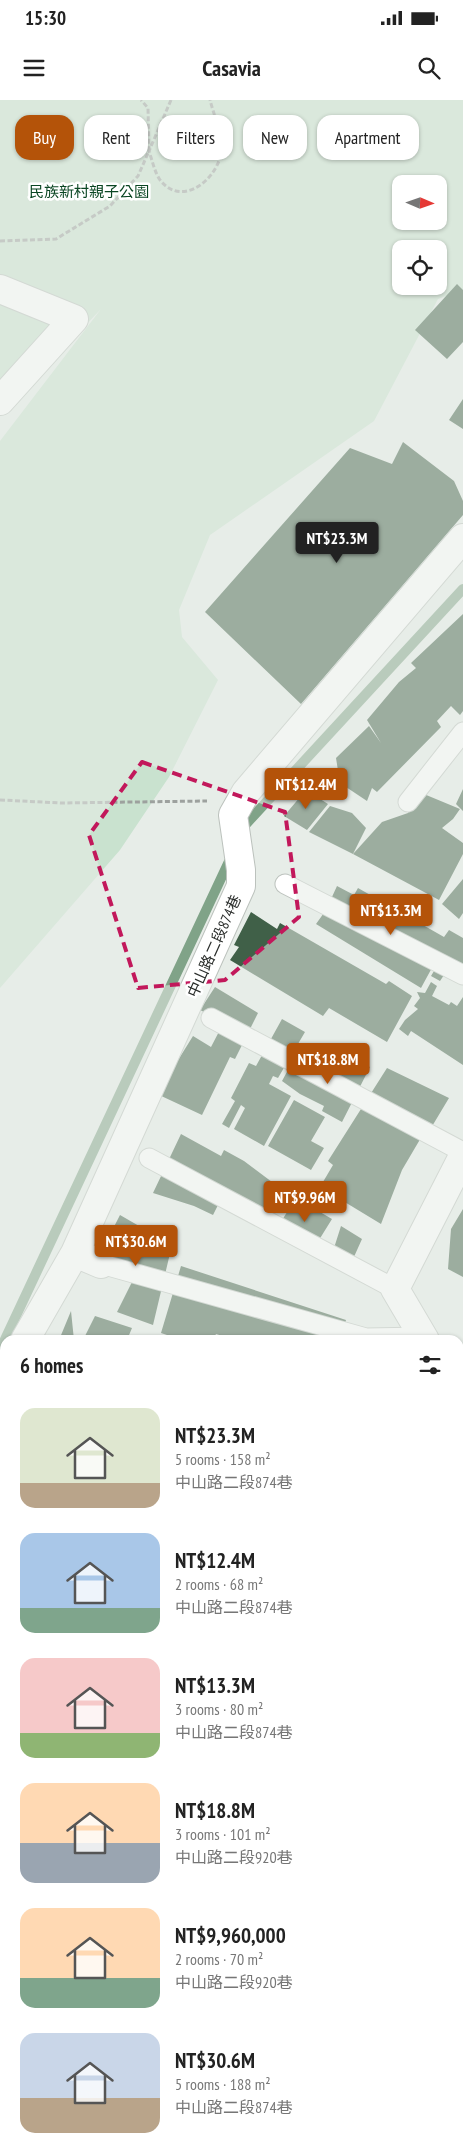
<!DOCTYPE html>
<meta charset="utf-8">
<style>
body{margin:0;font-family:"PT Sans Narrow","Noto Sans TC",sans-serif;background:#f6f6f6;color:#222;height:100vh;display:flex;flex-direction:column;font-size:19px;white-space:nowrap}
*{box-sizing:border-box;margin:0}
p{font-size:16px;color:#767676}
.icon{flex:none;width:28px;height:28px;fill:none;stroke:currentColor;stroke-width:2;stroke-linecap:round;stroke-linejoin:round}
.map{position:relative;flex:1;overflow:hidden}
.drawer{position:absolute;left:0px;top:1235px;width:464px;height:821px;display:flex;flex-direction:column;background:#fff;border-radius:15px 15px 0 0;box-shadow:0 1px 4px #0004}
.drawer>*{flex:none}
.banner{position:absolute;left:15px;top:15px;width:434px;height:45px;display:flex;gap:10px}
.needle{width:32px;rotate:92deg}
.tools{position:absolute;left:392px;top:75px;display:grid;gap:10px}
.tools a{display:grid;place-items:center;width:55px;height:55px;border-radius:10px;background:#fff;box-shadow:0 1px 4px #0004;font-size:25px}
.price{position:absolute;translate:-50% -42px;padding:0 11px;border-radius:5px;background:#b45309;color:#fff;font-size:16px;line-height:32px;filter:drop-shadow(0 1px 2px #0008)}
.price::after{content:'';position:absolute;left:50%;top:30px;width:15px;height:11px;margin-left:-8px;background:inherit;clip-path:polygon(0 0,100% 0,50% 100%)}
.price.on{background:#222;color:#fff}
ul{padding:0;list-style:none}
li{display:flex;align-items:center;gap:15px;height:125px;padding:0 20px}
li span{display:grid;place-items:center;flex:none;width:140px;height:100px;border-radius:15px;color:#555}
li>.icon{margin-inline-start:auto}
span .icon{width:60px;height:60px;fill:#fffc;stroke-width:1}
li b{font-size:21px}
h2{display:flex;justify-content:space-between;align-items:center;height:60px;padding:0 20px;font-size:21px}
.chip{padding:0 18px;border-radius:15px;background:#fff;box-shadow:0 1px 4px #0004;font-size:18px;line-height:45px}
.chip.on{background:#b45309;color:#fff}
.status{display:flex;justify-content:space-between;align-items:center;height:35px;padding:0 25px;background:#fff;direction:ltr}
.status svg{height:14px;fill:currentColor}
header{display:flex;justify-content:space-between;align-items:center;height:65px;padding:0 20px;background:#fff;font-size:22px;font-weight:800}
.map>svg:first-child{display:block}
.built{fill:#d6e3d9}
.green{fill:#c9e2cf;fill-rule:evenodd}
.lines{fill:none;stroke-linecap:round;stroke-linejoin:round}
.stream{stroke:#80a388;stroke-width:10}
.building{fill:#406048}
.lane-casing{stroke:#bcc2bd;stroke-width:21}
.street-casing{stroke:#bcc2bd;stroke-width:30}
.path{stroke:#9da19e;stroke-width:3;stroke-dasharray:5 2.5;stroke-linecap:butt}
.lane{stroke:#fff;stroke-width:19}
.street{stroke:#fff;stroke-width:28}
.marked{fill:none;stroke:#c2185b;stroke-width:4;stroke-dasharray:10 6;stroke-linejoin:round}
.labels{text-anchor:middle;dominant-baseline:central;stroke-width:5;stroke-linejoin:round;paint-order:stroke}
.park-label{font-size:15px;fill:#0a4623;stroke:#fff}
.street-label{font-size:15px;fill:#2a2d2b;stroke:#fff}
</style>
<div class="status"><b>15:30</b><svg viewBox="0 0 49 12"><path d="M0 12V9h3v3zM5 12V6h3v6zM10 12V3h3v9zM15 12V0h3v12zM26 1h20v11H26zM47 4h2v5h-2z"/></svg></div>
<header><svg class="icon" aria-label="menu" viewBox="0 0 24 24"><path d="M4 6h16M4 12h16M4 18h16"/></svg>Casavia<svg class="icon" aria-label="search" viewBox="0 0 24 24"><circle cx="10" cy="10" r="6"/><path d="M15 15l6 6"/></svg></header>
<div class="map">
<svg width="463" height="2056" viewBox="0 0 463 2056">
<rect width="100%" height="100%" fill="#e7ede8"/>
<!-- built -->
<path class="built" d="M0,1674L5,1676V2051H459V1784H463V2056H0Z"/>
<!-- green -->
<path class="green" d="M0,0H463V190L438,199L374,321L210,435L179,510L182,537L218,580L169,677L120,750L0,888V341L101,209L0,315ZM401,84H439V121H401ZM401,149H439V186H401Z
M0,1796L5,1798V2051H110L109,2056H0Z"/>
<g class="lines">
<!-- stream -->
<path class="stream" d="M242,733L246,724L463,489
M0,1250L232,755"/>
</g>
<!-- building -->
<path class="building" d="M457,184L463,190V242L447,259L415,230Z
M463,299V329L449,320Z
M403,342L454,381L463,401V415L301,604L205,512L350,348L392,364Z
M463,514V611L460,615L451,606L437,621L441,627L377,692L372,688L367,701L340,683L336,658L369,626L381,643L367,620L399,582L416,568L411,563Z
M463,689V711L456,704Z
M306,690L328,704L307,730L284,716Z
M419,692L460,709L453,719L442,728L463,743V754L439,800L353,754L382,722L408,713Z
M330,706L352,713L366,728L353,754L309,732Z
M463,779V813L459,819L442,804Z
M337,786L354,795L358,788L444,837L449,830L463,838V871L452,863L440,881L431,876L443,856L440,853L421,888L316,824L326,810Z
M251,812L277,829L280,823L386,884L389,881L412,896L387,942L329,908L323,916L230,860L239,847L234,845Z
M431,882L437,886L432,896L449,905L451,902L457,906L463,897V965L411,931L408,936L399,929L405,920L418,909L414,906L420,898L417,892L425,893Z
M215,887L258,913L235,959L230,957L202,1015L157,994L193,936L211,947L224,922L200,910Z
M282,919L305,932L278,978L273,976L269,984L291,996L264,1046L234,1029L245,1008L241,1005L229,1028L222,1024L235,1001L231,998L249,963L256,966Z
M349,956L370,967L342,1022L322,1011L324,1006L300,994L282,981L295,957L338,978Z
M387,968L449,998L425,1038L422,1036L402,1070L381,1124L320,1087L333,1065L328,1061Z
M294,1000L325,1017L311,1041L324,1048L311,1070L268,1046Z
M181,1034L221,1056L224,1050L244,1061L288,1094L262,1121L219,1103L213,1115L194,1106L153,1093Z
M296,1098L332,1119L314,1148L277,1128Z
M463,1109V1177L448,1169L451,1129Z
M120,1115L172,1145L153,1225L117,1212L133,1180L92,1170Z
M341,1126L362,1139L353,1159L334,1148Z
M181,1166L346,1220L340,1240H236L216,1234L213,1240H182L161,1233Z
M71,1211L74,1240H59Z
M95,1216L132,1228L127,1240H83Z
M5,1377V1433L0,1431V1380L3,1381Z
M0,1433L5,1434V1459L0,1470Z
M0,1471L5,1473V1491L0,1503Z
M0,1520L5,1521V1602L1,1612Z
M462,1573H463V1737L459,1736V1590Z
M0,1697L5,1700V1753L0,1752Z
M461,1807H463V1971H459Z
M459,2029H462L460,2056H316V2051H459Z
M158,2051H275L274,2056H157Z"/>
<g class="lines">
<defs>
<path id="lane" d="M408,702L463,632
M285,784L463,875
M211,918L463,1052
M149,1058L395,1189
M101,1164L366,1238L424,1237
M0,1335L5,1337
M459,1382H463
M0,1704L5,1707
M459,1759L463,1760
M459,2009L463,2010
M135,2056L136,2051"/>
<path id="street" d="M0,189L74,219L0,301
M75,1153L101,1164
M25,1240L75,1153L241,786V770L233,715L246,692L463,438
M425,1240L395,1189L463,1056
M0,1284L5,1275
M459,1317L463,1327"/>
</defs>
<!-- lane casing -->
<use href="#lane" class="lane-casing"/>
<!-- street casing -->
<use href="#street" class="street-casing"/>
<!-- path -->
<path class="path" d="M171,0L149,51C152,60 155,73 160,80C183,109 219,78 222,49C223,38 213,12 210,0
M0,141L56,139L110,106L138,76L149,51L148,8L141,0
M0,700L61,703L207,701"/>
<!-- lane -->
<use href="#lane" class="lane"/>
<!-- street -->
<use href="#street" class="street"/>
</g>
<!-- marked area -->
<path d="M0 0H463V2056H0ZM142,662L285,712L299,817L225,880L138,888L89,735Z" fill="#e7ede8" fill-opacity=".55" fill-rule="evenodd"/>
<path class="marked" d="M142,662L285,712L299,817L225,880L138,888L89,735Z"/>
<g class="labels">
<!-- park labels -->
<g class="park-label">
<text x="89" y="91">民族新村親子公園</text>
</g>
<!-- street labels -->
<g class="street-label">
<text transform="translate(214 846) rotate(-66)">中山路二段874巷</text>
</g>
</g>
</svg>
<div class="tools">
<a><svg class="needle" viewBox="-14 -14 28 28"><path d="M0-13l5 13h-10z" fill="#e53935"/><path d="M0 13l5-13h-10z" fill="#767676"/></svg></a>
<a><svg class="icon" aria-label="locate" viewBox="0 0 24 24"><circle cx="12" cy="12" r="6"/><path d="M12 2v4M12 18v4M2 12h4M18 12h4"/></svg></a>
</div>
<b class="price on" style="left:337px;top:464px">NT$23.3M</b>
<b class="price" style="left:306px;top:710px">NT$12.4M</b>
<b class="price" style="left:391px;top:836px">NT$13.3M</b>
<b class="price" style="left:328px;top:985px">NT$18.8M</b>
<b class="price" style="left:305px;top:1123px">NT$9.96M</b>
<b class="price" style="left:136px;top:1167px">NT$30.6M</b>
<div class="banner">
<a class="chip on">Buy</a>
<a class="chip">Rent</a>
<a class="chip">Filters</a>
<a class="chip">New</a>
<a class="chip">Apartment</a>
</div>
<section class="drawer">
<h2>6 homes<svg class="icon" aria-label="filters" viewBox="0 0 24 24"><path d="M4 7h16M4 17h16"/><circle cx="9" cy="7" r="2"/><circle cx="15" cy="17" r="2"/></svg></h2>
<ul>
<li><span style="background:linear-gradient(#dfe7d0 75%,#b9a48a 0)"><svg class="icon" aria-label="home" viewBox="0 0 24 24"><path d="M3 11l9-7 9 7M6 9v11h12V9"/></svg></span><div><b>NT$23.3M</b><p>5 rooms · 158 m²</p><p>中山路二段874巷</p></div></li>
<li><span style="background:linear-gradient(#a9c7e8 75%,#7fa58c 0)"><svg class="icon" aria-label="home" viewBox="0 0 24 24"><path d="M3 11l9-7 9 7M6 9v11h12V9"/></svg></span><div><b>NT$12.4M</b><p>2 rooms · 68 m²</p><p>中山路二段874巷</p></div></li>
<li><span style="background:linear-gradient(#f6c9c9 75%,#8fb573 0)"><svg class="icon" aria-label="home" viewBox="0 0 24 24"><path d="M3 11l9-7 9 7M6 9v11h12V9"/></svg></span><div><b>NT$13.3M</b><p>3 rooms · 80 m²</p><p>中山路二段874巷</p></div></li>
<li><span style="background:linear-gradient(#ffd9b3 60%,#9aa5b1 0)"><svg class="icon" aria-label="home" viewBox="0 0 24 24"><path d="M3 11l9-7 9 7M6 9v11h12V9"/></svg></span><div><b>NT$18.8M</b><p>3 rooms · 101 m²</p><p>中山路二段920巷</p></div></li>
<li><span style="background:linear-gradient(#ffd9b3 70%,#7fa58c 0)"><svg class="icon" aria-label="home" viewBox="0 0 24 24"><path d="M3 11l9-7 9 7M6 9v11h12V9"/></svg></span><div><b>NT$9,960,000</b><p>2 rooms · 70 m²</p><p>中山路二段920巷</p></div></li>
<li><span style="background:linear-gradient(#c9d6e8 65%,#b9a48a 0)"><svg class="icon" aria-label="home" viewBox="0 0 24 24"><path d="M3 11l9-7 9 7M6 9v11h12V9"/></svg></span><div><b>NT$30.6M</b><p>5 rooms · 188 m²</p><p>中山路二段874巷</p></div></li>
</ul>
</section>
</div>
